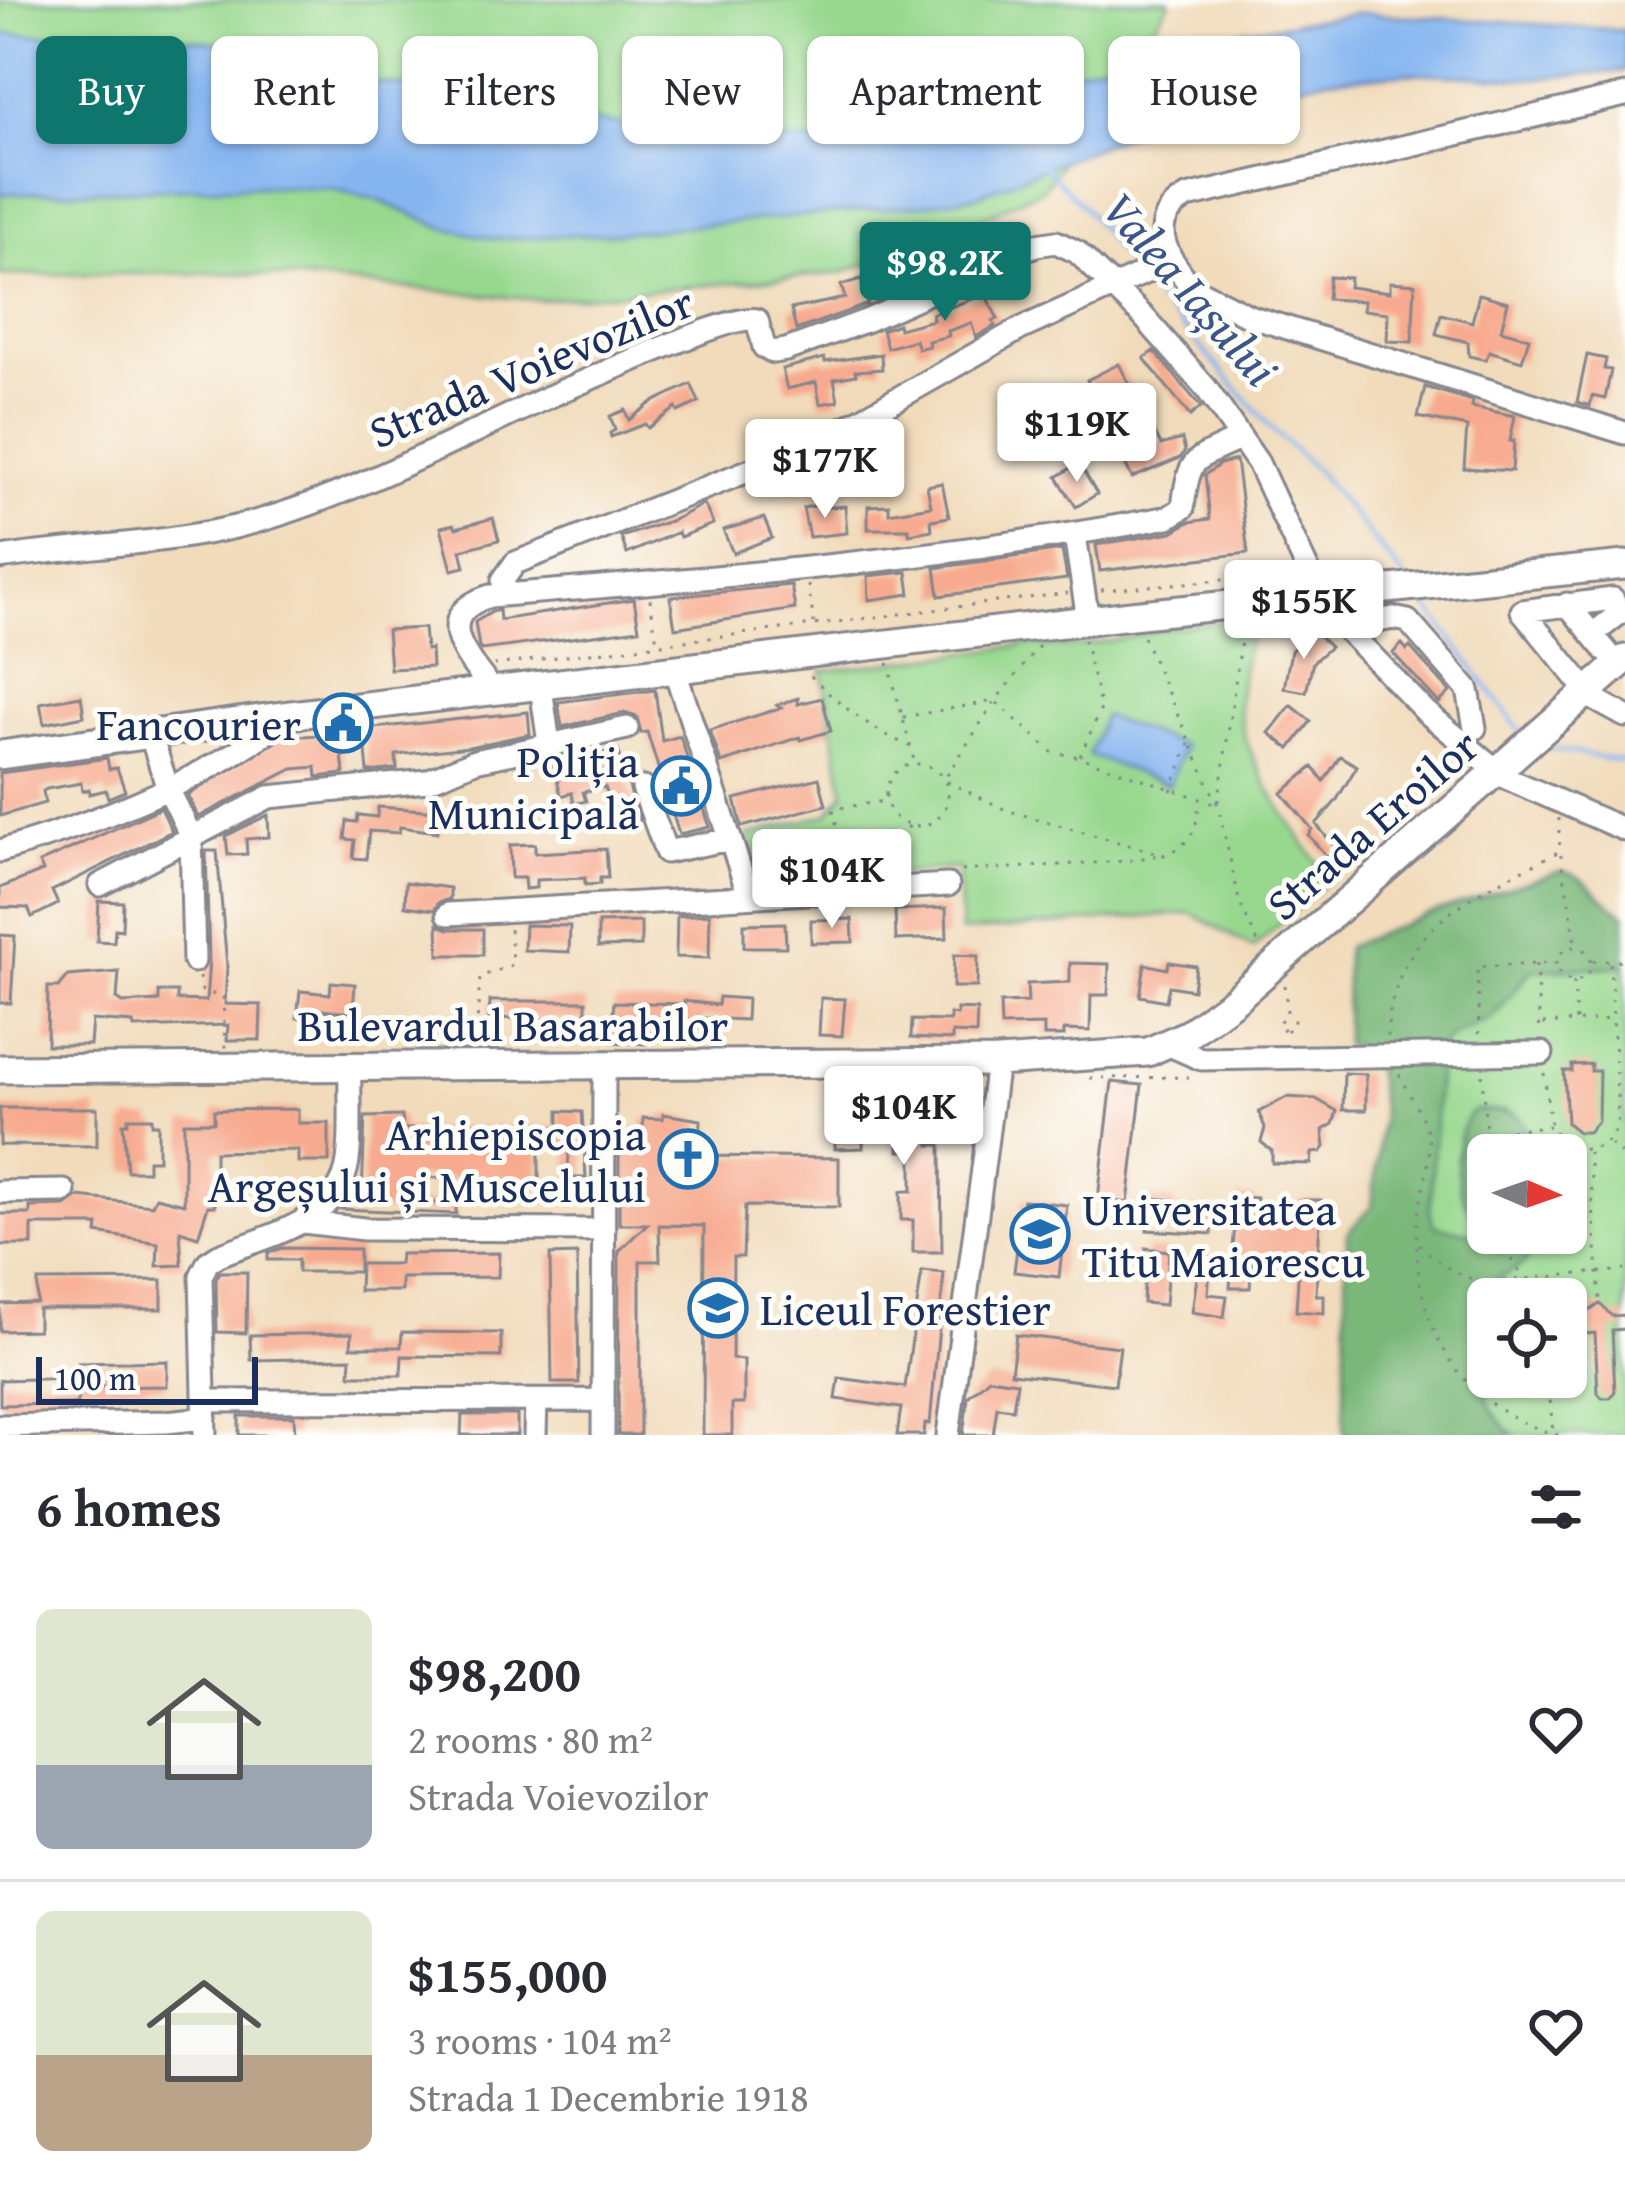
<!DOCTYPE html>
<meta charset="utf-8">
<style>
body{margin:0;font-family:"Gentium Book Plus",serif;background:#f7f7f7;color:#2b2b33;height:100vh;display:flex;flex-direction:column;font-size:45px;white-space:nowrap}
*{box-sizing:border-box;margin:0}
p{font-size:39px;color:#7c7c81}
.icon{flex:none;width:66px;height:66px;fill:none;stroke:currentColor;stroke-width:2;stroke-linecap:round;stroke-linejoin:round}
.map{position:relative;height:1435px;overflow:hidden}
.drawer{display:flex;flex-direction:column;background:#fff;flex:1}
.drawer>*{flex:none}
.hud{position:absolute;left:36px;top:36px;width:1554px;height:108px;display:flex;gap:24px}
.needle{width:78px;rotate:92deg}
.controls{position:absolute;left:1467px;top:1134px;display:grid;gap:24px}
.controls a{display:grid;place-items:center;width:120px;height:120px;border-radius:18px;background:#fff;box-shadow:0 3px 9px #0004;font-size:60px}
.scale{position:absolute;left:36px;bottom:30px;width:222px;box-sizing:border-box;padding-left:12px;border:6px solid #1b2f5e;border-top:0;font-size:33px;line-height:42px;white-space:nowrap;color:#1b2f5e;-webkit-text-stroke:9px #fdfcf7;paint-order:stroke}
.price{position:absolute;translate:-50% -102px;padding:0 27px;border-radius:12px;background:#fff;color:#222;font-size:39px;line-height:78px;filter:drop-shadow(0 3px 6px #0008)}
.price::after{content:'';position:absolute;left:50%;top:72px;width:36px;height:27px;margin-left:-18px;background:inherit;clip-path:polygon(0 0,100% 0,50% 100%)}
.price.selected{background:#0f766e;color:#fff}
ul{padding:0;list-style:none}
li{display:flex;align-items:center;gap:36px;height:300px;padding:0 36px}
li+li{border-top:3px solid #e1e1e2}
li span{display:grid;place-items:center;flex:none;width:336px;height:240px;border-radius:18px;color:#555}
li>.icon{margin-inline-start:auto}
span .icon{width:144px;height:144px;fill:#fffc;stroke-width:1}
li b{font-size:51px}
h2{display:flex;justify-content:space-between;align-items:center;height:144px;padding:0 36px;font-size:51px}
.pill{padding:0 42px;border-radius:18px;background:#fff;box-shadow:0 3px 9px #0004;font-size:42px;line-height:108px}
.pill.selected{background:#0f766e;color:#fff}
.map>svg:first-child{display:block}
.green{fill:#97d88e;stroke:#598476;stroke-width:3;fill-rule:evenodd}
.forest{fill:#79b879;stroke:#4a746c;stroke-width:3}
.water{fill:#85b5f0;stroke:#5072a7;stroke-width:3}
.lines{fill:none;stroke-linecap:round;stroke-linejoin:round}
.stream{stroke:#85b5f0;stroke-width:4.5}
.building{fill:#f7aa8f}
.minor-casing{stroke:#86858c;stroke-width:27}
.major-casing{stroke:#86858c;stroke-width:33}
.path{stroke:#86858c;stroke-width:3;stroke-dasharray:3 9;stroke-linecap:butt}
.minor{stroke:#fff;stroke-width:21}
.major{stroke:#fff;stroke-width:27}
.labels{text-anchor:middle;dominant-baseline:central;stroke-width:10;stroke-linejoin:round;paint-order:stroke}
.street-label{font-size:45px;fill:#1b2f5e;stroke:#fdfcf7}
.poi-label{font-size:45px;fill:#1b2f5e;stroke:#fdfcf7;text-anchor:end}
.water-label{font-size:48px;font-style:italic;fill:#3b578a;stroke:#fdfcf7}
</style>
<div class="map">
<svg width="1625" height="1435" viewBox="0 0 1625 1435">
<rect width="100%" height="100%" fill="#fdfcf7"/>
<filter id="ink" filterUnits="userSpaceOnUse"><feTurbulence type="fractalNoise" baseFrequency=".00833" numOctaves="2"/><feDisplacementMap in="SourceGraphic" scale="24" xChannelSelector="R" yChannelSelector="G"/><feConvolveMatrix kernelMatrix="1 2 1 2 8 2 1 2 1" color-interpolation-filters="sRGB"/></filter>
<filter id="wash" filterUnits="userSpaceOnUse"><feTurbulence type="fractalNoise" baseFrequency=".004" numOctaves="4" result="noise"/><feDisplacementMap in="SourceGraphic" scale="48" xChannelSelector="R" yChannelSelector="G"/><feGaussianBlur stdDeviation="2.7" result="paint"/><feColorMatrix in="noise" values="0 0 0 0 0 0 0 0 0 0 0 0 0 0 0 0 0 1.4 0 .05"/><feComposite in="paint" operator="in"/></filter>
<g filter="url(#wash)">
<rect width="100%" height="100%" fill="#f1dbbb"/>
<!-- green -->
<path class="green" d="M0,0H1170V2L1043,189L945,235L841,273L541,300L236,273L0,275Z
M1253,619C1248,646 1239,676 1239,704C1238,753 1300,840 1330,879L1253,948L1191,913L961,932L958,868L760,887L748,835L828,814L844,793L822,671L1031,644C1072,652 1110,641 1150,632C1183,624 1219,623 1253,619Z
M1625,966V1435H1515C1480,1410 1478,1373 1481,1333C1482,1321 1481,1306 1485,1295C1500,1260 1533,1284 1531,1233H1566V1155H1528V1137L1505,1111L1464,1198L1477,1226L1474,1235L1434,1226L1430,1214L1439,1049L1450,1037L1494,1016L1531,970ZM1488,1299H1566V1377H1488Z"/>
<!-- forest -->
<path class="forest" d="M1561,871C1590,875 1599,902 1625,914V966L1531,970L1494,1016L1450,1037L1439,1049L1430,1213L1434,1225L1474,1234L1477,1226C1473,1215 1468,1208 1464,1199C1453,1174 1454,1130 1473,1111C1516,1111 1527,1109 1528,1155H1488V1233H1531C1533,1284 1500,1259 1485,1295C1481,1306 1482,1321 1481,1333C1478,1373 1480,1410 1515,1435H1344L1347,1233L1372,1206L1382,1114L1376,1073L1366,1047L1345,1045L1346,947L1426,915Z"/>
<!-- water -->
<path class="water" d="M1362,13L1625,30V71L1526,79L1414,73L1325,79L1194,107L976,196L922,205L608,234L494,239L444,228L378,200L330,188L255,186L0,194V34L176,37L227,44L352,81L417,87L550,115L712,137L872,144L954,135L1069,72L1119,58L1248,30Z
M1103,716L1184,746L1169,785L1089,755Z"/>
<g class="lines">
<!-- stream -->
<path class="stream" d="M1044,167L1082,205L1134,271
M1142,280L1272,429L1318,472L1404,577
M1419,595L1523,735
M1542,747L1625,762"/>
</g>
<g id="blocks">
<!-- building -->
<path class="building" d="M1329,277L1350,278L1349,287L1390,292V282L1415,284L1412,342L1387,341L1388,313L1363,310L1364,301L1327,299Z
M861,279L868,304L796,330L791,309L845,298L841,285Z
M985,294L998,319L993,321L995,326L976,337L971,323L948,331L949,336L928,341L929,346L918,349L915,340L887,348L882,330L898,324L899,329L933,320L932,314Z
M1479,294L1508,302L1501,330L1529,338L1522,361L1489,351L1486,360L1469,356L1468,342L1436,334L1441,314L1472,322Z
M1154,351L1201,407L1190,416L1144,358Z
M881,354L882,369L855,371L856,375L834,379L838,401L820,404L816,382L787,389L782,369L824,358L825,362Z
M1587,355L1606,359L1604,369L1611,370L1605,399L1592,396L1590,406L1577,402Z
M1119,364L1161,445L1182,439L1185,451L1180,458L1132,478L1087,380Z
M691,384L699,402L678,412L676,408L648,428L645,424L611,437L610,433L615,430L610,416L625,410L629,420L651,403Z
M1425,387L1473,401L1472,407L1515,416L1510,441H1514L1512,471L1464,468L1467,427L1418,417Z
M1236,460L1248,553L1100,571L1096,545L1172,532L1189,522L1210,519L1205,475L1220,464Z
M1079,463L1097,494L1076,507L1057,477Z
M942,483L949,517L931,520L932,530L909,534V529H868V506L889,505V513L931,506L927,486Z
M704,504L713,524L680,537L678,532L627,554L621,537L673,520Z
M820,505L821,508L845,506L847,533L809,537L803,508Z
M493,518L499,540L461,550L465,567L452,570L441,527L454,524L456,528Z
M764,518L772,538L733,553L723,530Z
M1062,550L1067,579L939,596L935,568Z
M907,572L910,594L869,600L868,576Z
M791,585L795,609L675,628L670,597Z
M634,599L639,629L481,650L479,647L475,622L492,612L499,610L500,620Z
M424,628L426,650L431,649L432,667L390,669L387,630Z
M1312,630L1330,647L1313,662L1306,692L1284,688L1291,651Z
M1402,644L1407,650L1410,647L1450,692L1439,703L1393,653Z
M655,690L662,741L680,736L710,827L679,834L647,732L641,733L637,717L624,713L562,727L558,702Z
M81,696L84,716L44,724L40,703Z
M798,698V704L822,698L831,731L801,740L800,737L721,763L710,730L781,708L777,705Z
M1291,705L1311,721L1290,749L1269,733Z
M528,712L530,734L469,747L396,755L397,769L368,772L364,729Z
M340,734L344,774L317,777L316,767L293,769L198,817L188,795L284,737Z
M618,749L639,821L618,828L605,787L583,792L586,801L574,804L572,793L561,796L554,766Z
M1340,756L1357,766L1336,801L1316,824L1337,850L1329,859L1308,835L1312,829L1282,793L1313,767L1324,781Z
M107,758L109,769L117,768L125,791L108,798L106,790L89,794V789L82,791L81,783L47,789L43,791L45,803L0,816V773Z
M819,778L826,805L742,827L735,799Z
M378,807L439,811L437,832L400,827L399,833L369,831L366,859L353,858L355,840L345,839L347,821L357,822L358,815L377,817Z
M161,808L172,831L52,891L58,904L32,917L28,908L0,907V888L43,871L39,863Z
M268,815L269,837L246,839L247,854L228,855L226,836Z
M535,844V853L606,849L608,878H600V884L585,885V878L536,880V888L525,889L524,878H511L510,845Z
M206,851H217L227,966L225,1004L261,1005L260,1040H227L228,1025L134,1028L133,1023L92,1020L90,1045H47L48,987H59L68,976L119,972L117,999L123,1003L159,1001V992H177V1000L206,1001L209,961Z
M406,882L450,888V899L439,902L434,910L405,906Z
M99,901L123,902L122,930L115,929L114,942L97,941Z
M946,908L947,938L896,940L895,910Z
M710,914L709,958L676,957L677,916Z
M852,919L853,942L811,943V920Z
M641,922V946L598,947V923Z
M785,923L786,947H744V924Z
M438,925L449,929H483V955H439Z
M525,925L570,926L569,952L524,950Z
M0,935L15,936L11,1003H0Z
M954,955L978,956L977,987H953Z
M1169,962L1196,966L1193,990L1169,986L1166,1001L1140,996L1145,964L1167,969Z
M1070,963L1109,964L1108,995H1091L1090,1031L1064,1030V1036H1044V1025L1001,1026L1000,1003L1028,1002L1027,984L1070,982Z
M331,982L355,984L353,1013L320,1010L319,1021L297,1018L300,991L330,994Z
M719,997L747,999L746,1020L703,1018L702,1028L666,1024L665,1032L646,1031V1044L611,1042L614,1002L684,1004V1001L718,1005Z
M821,998L845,999L842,1036L819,1035Z
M490,1001H586V1020L489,1018Z
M957,1009L977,1010L976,1034L952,1033V1040L911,1038L912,1020L950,1021V1014L957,1015Z
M1591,1064V1071H1599L1598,1121L1588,1132H1578L1567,1123L1564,1071H1572V1065Z
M1344,1073L1366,1074V1110H1343Z
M1112,1082L1142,1085L1128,1203L1098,1199Z
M1287,1097L1316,1099L1337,1111L1333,1124L1323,1130L1325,1147L1321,1152L1312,1153L1311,1164L1272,1163V1151L1261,1142L1265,1128L1259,1112Z
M0,1108H97V1146L0,1145Z
M298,1109V1123H329V1162H298V1150L215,1152V1206H208L198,1237L180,1231L182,1265L157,1266L158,1243L97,1233L98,1225H32V1245H0V1214H30V1207L65,1206L78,1197L152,1205L156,1197L184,1204V1122H214V1110Z
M559,1111L582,1112L586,1178H568L569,1147H539V1187L457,1188V1178L418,1177L415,1203H456V1214L342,1209L351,1195L362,1196L365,1117L402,1116L403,1129H415L559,1127Z
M835,1112H908V1125H930V1145H941L942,1252H913V1220H901V1191H912V1151H899V1137H863V1148L835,1149Z
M663,1114L701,1120L700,1156L839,1158V1207L745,1206L743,1257H733L732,1359L744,1360V1404H732V1435H703L704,1226L659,1225L660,1261H640V1435H618L619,1251L647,1224H619V1152L642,1151L643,1118L663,1119Z
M128,1118H152V1124H158V1160H148V1171H127L123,1123H128Z
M1237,1197L1257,1198L1255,1213L1298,1217L1299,1200H1321L1316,1295H1324V1313L1296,1311L1299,1263L1252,1258L1250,1288H1230Z
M1149,1198L1175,1200L1174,1208L1213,1211L1212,1234L1147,1230Z
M1023,1200L1067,1205L1059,1277L1014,1272Z
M282,1248L359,1249V1272H298V1260H268V1253Z
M1146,1248L1169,1251L1165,1305L1143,1303Z
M499,1253L498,1277L401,1278V1291H359L360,1264H399L400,1254Z
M577,1254L579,1383H552L550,1255Z
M1200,1256L1211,1257L1208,1294L1227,1296L1224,1317L1192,1312Z
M922,1271L944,1273L930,1424L925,1423L924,1435H897L901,1408L836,1399L839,1378L905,1387Z
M220,1272H247L246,1333L217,1332L216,1279Z
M162,1280V1309H38V1330L0,1331V1304L37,1303L38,1281Z
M1600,1304L1612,1316L1625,1315V1329L1612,1330L1615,1391L1610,1398H1602L1598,1393L1595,1333L1566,1335V1326Z
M402,1332L501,1333V1357L402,1356L401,1375H350L351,1358L251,1360L250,1335L352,1333L351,1347H401Z
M1016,1335L1120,1347L1115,1385L1011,1373Z
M167,1361V1386L78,1387L77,1404L0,1405V1380L77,1378L78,1363Z
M989,1378L1017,1382L1013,1409L997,1407L993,1435H963L968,1397Z
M462,1415H517V1435H461Z
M239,1416H294L295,1435H239Z"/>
</g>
</g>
<g filter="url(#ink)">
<use href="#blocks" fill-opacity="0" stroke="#86858c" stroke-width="3"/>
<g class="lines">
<defs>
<path id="minor" d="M1171,258L1190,286L1249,316L1625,433
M1075,535L1088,620
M0,558C77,546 158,545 235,527C342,502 461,436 562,391C594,378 733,312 757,320L764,347L773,352L786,350L868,320L1036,245L1056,242L1077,252L1143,316L1206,388L1258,463L1319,594L1345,628L1426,712L1506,778L1625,830
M503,595V580L515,563L791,454L856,422L1020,329L1151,270L1171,258C1157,232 1161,212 1187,197L1625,95
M1567,604L1618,665
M1345,628L1393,618L1408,621L1468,690L1475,728
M1593,634L1620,613L1613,599L1522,611L1594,699L1625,716
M675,671L749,896
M541,687L549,744
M494,692C469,660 427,616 490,596C717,578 945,559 1169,517L1183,508C1189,454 1194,461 1241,438
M150,733L167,786L191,836L194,961
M643,788L666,852L730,839
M0,851C96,823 212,778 289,715
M100,885L269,797L427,781L475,761L627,728
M448,914L948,885
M1169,1045L1201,1059L1542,1053
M0,1192L64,1191
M303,1222L364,1229L604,1230
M204,1401L603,1400
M0,1426L166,1422L205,1418
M205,1435L201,1276L208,1262L219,1255C266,1236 340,1222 348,1161C352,1131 349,1098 350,1068
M535,1435L536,1402
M603,1435L604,1067
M948,1435L997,1062"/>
<path id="major" d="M0,755L289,715L1131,615L1625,565
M0,1069L997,1062L1148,1052L1188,1034L1233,1001L1625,659"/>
</defs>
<!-- minor casing -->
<use href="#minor" class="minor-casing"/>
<!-- major casing -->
<use href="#major" class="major-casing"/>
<!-- path -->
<path class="path" d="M808,585L814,623
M1101,590L1243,578
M650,599L657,642
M1300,620L1323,632
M1143,637L1218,805L1240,904L1260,947
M1039,646L995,701L944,780L1006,810L1164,855C1192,843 1197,831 1199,801
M888,663L915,764
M494,665L1068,593
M811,676C840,706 872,730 911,747
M903,717L995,701L1052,752L1079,757L1218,805L1243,626
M1445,752L1459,774
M1080,756L1101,709L1084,640
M886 795a31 31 0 1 1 62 0a31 31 0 1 1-62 0Z
M1171,791L1189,744
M1559,818C1557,863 1573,903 1575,947
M847,871L833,809L885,801
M962,871L1125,861L1161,855
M851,873L910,826
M1557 964a17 17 0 1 1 34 0a17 17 0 1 1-34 0Z
M1593,961L1625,960
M1536,964L1540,1034
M199,977L202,991L223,997L225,1048
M1574,982L1576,1021
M1285,985L1287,1012L1278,1024L1286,1032V1038
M1543,1024L1611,1019
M1287,1031L1295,1023L1289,1012
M1479,1034L1477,967L1557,963
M1387,1037C1394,925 1471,896 1558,852
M476,1042L480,977L512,965L510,929
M1544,1073L1551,1126L1564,1145C1591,1156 1615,1146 1618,1116L1610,961
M1399,1074C1407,1093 1428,1121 1429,1141C1431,1169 1419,1197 1417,1224C1411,1323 1459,1409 1558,1435
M1482,1074L1488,1162
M1090,1078L1195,1077
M1487,1132L1549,1126
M1610,1144L1625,1157
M1589,1152L1600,1300
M1556,1155L1563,1147
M1493,1233L1494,1249L1510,1258L1524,1277
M1419,1244C1439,1264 1458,1278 1487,1282L1625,1270
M1548,1377L1553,1433"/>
<!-- minor -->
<use href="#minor" class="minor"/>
<!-- major -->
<use href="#major" class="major"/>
</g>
</g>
<!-- icons -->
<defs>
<symbol id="civic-ring" viewBox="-11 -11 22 22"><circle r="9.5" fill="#fdfcf7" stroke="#1f6fb2" stroke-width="1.5"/><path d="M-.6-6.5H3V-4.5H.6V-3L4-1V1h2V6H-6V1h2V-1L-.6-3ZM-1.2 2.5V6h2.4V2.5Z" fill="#1f6fb2"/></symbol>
<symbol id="church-ring" viewBox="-11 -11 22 22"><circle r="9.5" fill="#fdfcf7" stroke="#1f6fb2" stroke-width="1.5"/><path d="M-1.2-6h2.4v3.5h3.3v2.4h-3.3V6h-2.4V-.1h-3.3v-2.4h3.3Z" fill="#1f6fb2"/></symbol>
<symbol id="university-ring" viewBox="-11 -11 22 22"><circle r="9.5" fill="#fdfcf7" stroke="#1f6fb2" stroke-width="1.5"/><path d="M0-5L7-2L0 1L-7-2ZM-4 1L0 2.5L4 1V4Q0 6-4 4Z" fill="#1f6fb2"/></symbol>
</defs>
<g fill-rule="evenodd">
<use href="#civic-ring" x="310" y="690" width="66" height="66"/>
<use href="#civic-ring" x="648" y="753" width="66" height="66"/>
<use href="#church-ring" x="655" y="1126" width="66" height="66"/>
<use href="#university-ring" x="1007" y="1201" width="66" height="66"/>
<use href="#university-ring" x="685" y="1275" width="66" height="66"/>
</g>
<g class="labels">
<!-- street labels -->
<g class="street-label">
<text transform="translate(531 366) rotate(-23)">Strada Voievozilor</text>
<text transform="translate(1372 824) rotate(-41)">Strada Eroilor</text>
<text x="513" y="1024">Bulevardul Basarabilor</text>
</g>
<!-- poi labels -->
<g class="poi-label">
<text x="301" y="723">Fancourier</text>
<text x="639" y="760">Poliția<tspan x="639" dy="52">Municipală</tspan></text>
<text x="646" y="1133">Arhiepiscopia<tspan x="646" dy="52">Argeșului și Muscelului</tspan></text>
<text x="1082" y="1208" text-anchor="start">Universitatea<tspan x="1082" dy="52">Titu Maiorescu</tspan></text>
<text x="760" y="1308" text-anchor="start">Liceul Forestier</text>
</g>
<!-- water labels -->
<g class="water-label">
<text transform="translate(1191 288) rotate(49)">Valea Iașului</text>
</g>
</g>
</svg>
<div class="controls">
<a><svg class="needle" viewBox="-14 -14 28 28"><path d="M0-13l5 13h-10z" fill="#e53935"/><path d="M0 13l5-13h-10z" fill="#7c7c81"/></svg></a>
<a><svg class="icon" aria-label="locate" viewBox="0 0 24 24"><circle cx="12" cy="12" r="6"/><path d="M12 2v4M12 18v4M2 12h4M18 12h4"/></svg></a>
</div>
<div class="scale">100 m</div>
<b class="price selected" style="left:945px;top:324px">$98.2K</b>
<b class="price" style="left:1077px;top:485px">$119K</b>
<b class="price" style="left:825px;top:521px">$177K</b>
<b class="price" style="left:1304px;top:662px">$155K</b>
<b class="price" style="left:832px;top:931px">$104K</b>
<b class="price" style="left:904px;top:1168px">$104K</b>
<div class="hud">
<a class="pill selected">Buy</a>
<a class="pill">Rent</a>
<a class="pill">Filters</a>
<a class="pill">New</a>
<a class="pill">Apartment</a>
<a class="pill">House</a>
</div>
</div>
<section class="drawer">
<h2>6 homes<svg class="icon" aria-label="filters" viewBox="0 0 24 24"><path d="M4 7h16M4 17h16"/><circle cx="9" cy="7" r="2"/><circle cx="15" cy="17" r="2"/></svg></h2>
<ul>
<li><span style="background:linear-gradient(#dfe7d0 65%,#9aa5b1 0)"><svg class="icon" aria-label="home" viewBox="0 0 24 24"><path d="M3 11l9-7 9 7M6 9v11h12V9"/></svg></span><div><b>$98,200</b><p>2 rooms · 80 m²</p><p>Strada Voievozilor</p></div><svg class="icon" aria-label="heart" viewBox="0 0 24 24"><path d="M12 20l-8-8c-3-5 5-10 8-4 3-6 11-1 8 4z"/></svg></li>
<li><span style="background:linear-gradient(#dfe7d0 60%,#b9a48a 0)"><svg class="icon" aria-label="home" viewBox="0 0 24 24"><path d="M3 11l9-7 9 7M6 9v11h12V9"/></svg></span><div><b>$155,000</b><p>3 rooms · 104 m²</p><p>Strada 1 Decembrie 1918</p></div><svg class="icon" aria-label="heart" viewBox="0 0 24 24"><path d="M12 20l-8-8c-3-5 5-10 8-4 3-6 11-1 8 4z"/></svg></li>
</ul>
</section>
